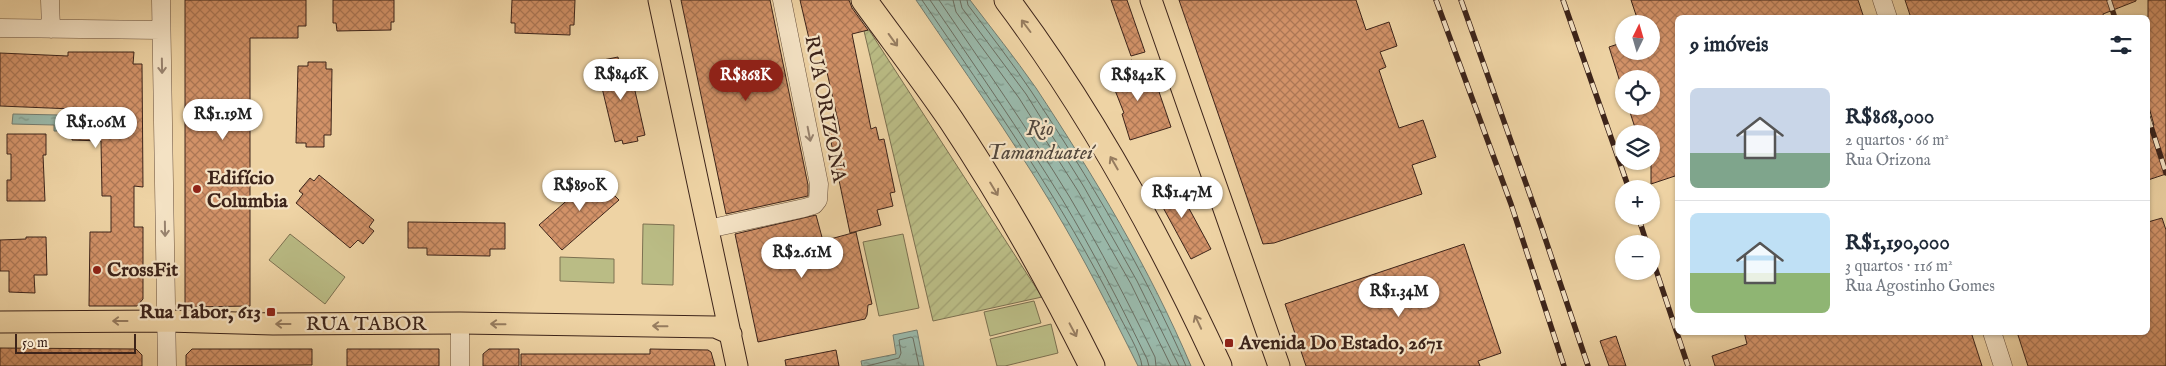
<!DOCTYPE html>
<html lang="pt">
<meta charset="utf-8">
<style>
body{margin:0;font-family:"IM FELL English",serif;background:#f6f6f7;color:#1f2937;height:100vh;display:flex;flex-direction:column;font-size:19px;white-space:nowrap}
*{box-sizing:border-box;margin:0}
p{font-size:16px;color:#747a83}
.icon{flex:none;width:28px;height:28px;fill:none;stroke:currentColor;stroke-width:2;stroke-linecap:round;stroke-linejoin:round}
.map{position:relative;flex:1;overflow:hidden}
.side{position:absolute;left:1675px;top:15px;width:475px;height:320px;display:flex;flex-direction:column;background:#fff;border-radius:8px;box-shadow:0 1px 4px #0004}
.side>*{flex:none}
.needle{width:32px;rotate:5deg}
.fabs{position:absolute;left:1615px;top:15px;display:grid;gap:10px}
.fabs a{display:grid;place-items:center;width:45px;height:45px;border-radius:50%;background:#fff;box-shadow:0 1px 4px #0004;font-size:25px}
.scale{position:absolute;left:15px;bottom:12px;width:121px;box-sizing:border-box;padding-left:5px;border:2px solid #3d241a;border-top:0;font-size:14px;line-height:18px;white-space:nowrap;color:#3d241a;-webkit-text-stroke:4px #f4e2c4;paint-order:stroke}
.price{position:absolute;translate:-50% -42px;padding:0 11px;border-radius:18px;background:#fff;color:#222;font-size:16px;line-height:32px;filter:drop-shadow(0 1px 2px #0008)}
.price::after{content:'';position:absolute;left:50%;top:30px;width:15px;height:11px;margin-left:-8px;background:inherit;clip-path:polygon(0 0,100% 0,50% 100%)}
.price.selected{background:#8f2418;color:#fff}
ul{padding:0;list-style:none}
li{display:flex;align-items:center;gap:15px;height:125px;padding:0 15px}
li+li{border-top:1px solid #e0e1e3}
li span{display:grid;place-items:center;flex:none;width:140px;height:100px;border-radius:8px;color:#555}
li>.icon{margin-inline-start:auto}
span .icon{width:60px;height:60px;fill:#fffc;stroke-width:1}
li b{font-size:21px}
h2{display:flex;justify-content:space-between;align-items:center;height:60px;padding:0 15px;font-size:21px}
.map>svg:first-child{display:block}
.garden{fill:url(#garden-furrows);stroke:#7c7050}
.pitch{fill:#babc85;stroke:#7c7050}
.water{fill:url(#water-ripples);stroke:#747c6f}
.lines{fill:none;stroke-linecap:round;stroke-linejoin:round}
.shore{stroke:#6b6e61;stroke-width:1}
.building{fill:url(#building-cross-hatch);stroke:#3d241a}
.minor-casing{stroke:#69503c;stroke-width:19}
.major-casing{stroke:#3d241a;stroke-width:23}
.highway-casing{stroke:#3d241a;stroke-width:27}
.minor{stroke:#f4e2c4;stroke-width:18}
.major{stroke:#eed3a4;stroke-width:21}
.highway{stroke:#eed3a4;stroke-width:25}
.rail-casing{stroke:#3d241a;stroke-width:5.5}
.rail{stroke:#f4e2c4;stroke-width:4;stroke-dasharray:11;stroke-linecap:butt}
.oneway{stroke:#967c5f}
.oneway2{stroke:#98836f}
.poi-dot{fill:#8f2418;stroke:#f4e2c4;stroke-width:2}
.labels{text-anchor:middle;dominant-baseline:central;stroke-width:4.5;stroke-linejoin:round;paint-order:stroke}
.street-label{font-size:20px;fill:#3d241a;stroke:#f4e2c4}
.poi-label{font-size:20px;font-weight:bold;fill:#3d241a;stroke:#f4e2c4;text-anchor:start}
.water-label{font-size:21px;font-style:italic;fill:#54493e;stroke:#f4e2c4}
</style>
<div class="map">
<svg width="2166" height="366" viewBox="0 0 2166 366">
<defs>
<pattern id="garden-furrows" width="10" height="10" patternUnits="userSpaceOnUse" patternTransform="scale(1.25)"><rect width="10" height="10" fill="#babc85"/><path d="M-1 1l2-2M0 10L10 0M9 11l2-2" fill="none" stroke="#a1a172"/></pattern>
<pattern id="water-ripples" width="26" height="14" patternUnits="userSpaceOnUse" patternTransform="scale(1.25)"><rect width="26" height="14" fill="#99b7a8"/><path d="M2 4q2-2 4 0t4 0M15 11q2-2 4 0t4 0" fill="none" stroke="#7e9588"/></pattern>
<pattern id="building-cross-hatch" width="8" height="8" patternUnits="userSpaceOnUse" patternTransform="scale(1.25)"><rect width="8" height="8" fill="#d29268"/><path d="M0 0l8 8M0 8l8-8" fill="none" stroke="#ac7755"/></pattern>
</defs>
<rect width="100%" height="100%" fill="#eed3a4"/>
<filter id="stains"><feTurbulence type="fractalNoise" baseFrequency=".004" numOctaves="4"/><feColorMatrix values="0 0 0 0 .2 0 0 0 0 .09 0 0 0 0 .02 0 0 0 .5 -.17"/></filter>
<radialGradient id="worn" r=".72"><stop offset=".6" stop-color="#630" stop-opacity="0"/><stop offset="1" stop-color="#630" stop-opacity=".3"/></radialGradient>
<!-- garden -->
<path class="garden" d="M869,30L1042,297L933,321L864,31Z"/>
<!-- pitch -->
<path class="pitch" d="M643,224L674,225L673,285L642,284Z
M290,234L345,277L325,304L269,260Z
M903,234L919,308L879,316L863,242Z
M560,257L614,259V283L560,281Z
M1034,301L1041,323L990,336L984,312Z
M1051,324L1058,353L1005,366H997L990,339Z"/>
<!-- water -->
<path class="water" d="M916,0H970C992,29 1015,58 1036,88C1094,176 1150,269 1191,366H1138C1111,312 1084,258 1052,205C1010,135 962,68 916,0Z
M13,114L60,115V131H54V125L12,124Z
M917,330L924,366H862L861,361L896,354L893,335Z"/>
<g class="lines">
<!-- shore -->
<path class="shore" d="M922,0C991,101 1062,201 1117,311C1123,324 1141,353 1142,366
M930,0C975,66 1020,131 1062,199C1093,251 1121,305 1147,359L1149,366
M939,0C983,65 1028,129 1069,196C1100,248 1128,302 1155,357L1156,366
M953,0L956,12L1019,98L1078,191L1131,284L1171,366
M960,0L962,8L1026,94L1084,187L1137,281L1179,366
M967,0L968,5C989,33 1011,61 1031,91C1088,176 1145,272 1186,366
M867,366L899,358L901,353L899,340L911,337L913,338L919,366"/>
</g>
<!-- building -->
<path class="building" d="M185,0H306V26H298V38H250V306L185,307Z
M333,0H394V22H391V30L337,31L336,23H333Z
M512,0H575L574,25H570V35L515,33V23H511Z
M681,0H770L808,185V196L726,214Z
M800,0H849L852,8L868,30L852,34L871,129L876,127L879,140L884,139L895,192L890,193L893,206L877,210L881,225L850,233L829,132L840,130L820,41L810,43Z
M1111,0H1127L1145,52L1131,56Z
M1179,0H1356L1366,30L1389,22L1397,46L1380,52L1386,67L1379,70L1386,91L1399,128L1423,120L1436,157L1412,165L1422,194L1274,243L1263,244Z
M1631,0H1858L1864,18H1678V175L1651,184V134H1637L1628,106H1651V79H1624V85H1621L1609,47L1624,42V51H1651V24H1639Z
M1905,0H2136V1L2103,14L2104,18H1911Z
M2148,0H2166V174L2148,180V126L2154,125L2148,104Z
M68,52H134L133,64H142L143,187L134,186V227H143V299L137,306H89L90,232H111V196H102L101,141L72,140L73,109L0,106V53L68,56Z
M618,57L619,62L628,60L645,135L637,137L638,141L623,144L622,140L615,142L597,67L604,66L603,60Z
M1132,60L1140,80L1148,77L1152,87L1157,86L1171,127L1130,140L1122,114L1124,113L1107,70Z
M308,62H326V69H332L331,135H324V147H306V143H296L298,66H308Z
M7,134H46V155H43L45,201H7V180H11V154H7Z
M319,175L374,220L369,227L374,231L363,244L358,240L350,248L296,203L303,194L299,191L310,178L314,181Z
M596,175L602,181L605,178L615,190L611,192L619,200L562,250L539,225Z
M1173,179L1211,249L1191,259L1153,189Z
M816,215L823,241L856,232L872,304L868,305L867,315L865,319L758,342L735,234Z
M2162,218L2166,230V366H2028L2017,332H2148V222Z
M408,222L505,223V249H490V256L427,255V248H408Z
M26,237H46L47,275H34L35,293L9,292V271H0V240L26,239Z
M1464,244L1501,353L1478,361L1480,366H1306L1285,304Z
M1744,332H1971L1982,366H1715L1712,356L1747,344Z
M1616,336L1626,366H1609L1600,341Z
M0,348L136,349L142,355V366H0Z
M192,349H312V365L186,366V355Z
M347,349H439V366H347Z
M489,349H519V366H483V354Z
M650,349L708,350L711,352L715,366H521V354H650Z
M836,350L839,366H786L785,360Z"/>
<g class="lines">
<defs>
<path id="minor" d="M50,0L51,29
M161,0L167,366
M1882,0L1888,18
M0,28L161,30
M708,229L804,208L814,205L818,200L819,184L782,0
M460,323V366
M1992,332L2003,366"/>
<path id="major" d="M659,0L737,366
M1151,0L1279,366
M0,322L167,321L273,324L460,323L715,327L731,334"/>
<path id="highway" d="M864,0C893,40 923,79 951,120C1003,198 1050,282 1092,366
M1007,0C1092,113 1160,238 1219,366"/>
</defs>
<!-- minor casing -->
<use href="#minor" class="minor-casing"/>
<!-- major casing -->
<use href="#major" class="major-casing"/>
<!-- highway casing -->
<use href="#highway" class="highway-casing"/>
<!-- minor -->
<use href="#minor" class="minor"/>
<!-- major -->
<use href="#major" class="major"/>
<!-- highway -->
<use href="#highway" class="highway"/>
<defs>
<path id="rail" d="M1436,0L1511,204L1564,366
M1461,0L1541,226L1588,366
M1563,0L1629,189
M2109,0L2115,18
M2148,117L2166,173
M1638,216L1647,244
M1651,255L1688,366"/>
</defs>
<!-- rail casing -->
<use href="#rail" class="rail-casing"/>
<!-- rail -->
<use href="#rail" class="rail"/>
</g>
<!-- one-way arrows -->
<defs><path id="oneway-shaft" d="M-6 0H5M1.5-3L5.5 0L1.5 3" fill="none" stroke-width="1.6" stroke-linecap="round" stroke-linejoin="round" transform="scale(1.25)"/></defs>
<g class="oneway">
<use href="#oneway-shaft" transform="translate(1026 26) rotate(-127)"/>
<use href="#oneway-shaft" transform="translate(893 40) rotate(54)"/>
<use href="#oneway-shaft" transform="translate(1114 163) rotate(-120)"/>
<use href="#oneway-shaft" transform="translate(994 189) rotate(59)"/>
<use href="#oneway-shaft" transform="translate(120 321) rotate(180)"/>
<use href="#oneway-shaft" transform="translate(1198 322) rotate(-115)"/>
<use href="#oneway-shaft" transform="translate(283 324) rotate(180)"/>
<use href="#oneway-shaft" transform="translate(498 324) rotate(-179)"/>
<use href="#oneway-shaft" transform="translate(660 326) rotate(-179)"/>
<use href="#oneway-shaft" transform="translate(1073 330) rotate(62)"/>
</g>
<g class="oneway2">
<use href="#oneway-shaft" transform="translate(162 66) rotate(89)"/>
<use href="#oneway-shaft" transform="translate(809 134) rotate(79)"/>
<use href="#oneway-shaft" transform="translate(165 229) rotate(89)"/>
</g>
<!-- markers -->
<g class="poi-dot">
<circle cx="197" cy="189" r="5"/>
<circle cx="97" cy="270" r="5"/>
<rect x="266" y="307" width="10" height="10" rx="2.5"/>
<rect x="1224" y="338" width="10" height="10" rx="2.5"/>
</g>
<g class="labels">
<!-- street labels -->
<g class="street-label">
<text transform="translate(825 109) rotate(79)">RUA ORIZONA</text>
<text x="366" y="324">RUA TABOR</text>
</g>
<!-- poi labels -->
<g class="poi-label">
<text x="207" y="178">Edifício<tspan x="207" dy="23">Columbia</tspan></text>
<text x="107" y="270">CrossFit</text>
<text x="261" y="312" text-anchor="end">Rua Tabor, 613</text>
<text x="1239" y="343">Avenida Do Estado, 2671</text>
</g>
<!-- water labels -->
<g class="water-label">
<text x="1040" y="129">Rio<tspan x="1040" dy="24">Tamanduateí</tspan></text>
</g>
</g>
<rect width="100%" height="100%" filter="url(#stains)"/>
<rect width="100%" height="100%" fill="url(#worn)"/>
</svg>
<div class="fabs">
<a><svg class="needle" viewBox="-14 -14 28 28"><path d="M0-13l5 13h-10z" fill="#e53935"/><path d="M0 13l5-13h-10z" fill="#747a83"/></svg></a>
<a><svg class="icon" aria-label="locate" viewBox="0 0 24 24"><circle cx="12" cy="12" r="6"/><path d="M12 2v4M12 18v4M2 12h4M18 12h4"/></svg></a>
<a><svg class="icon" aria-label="layers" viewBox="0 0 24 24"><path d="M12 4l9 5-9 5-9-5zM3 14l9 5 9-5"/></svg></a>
<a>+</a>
<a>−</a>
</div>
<div class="scale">50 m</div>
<b class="price" style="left:621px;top:101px">R$846K</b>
<b class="price selected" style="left:746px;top:102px">R$868K</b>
<b class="price" style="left:1138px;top:102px">R$842K</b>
<b class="price" style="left:223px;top:141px">R$1.19M</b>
<b class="price" style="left:96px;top:149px">R$1.06M</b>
<b class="price" style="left:580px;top:212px">R$890K</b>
<b class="price" style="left:1182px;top:219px">R$1.47M</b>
<b class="price" style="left:802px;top:279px">R$2.61M</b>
<b class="price" style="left:1399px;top:318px">R$1.34M</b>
<section class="side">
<h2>9 imóveis<svg class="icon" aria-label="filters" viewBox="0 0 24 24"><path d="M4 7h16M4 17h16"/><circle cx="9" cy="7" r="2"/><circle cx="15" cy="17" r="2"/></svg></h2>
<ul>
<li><span style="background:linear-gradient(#c9d6e8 65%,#7fa58c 0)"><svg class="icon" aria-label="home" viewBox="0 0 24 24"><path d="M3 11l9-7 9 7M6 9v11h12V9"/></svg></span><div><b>R$868,000</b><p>2 quartos · 66 m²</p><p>Rua Orizona</p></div></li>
<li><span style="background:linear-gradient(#bfe0f5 60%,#8fb573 0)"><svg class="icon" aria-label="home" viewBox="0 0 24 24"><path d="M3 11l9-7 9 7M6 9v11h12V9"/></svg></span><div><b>R$1,190,000</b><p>3 quartos · 116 m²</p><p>Rua Agostinho Gomes</p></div></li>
</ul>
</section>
</div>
